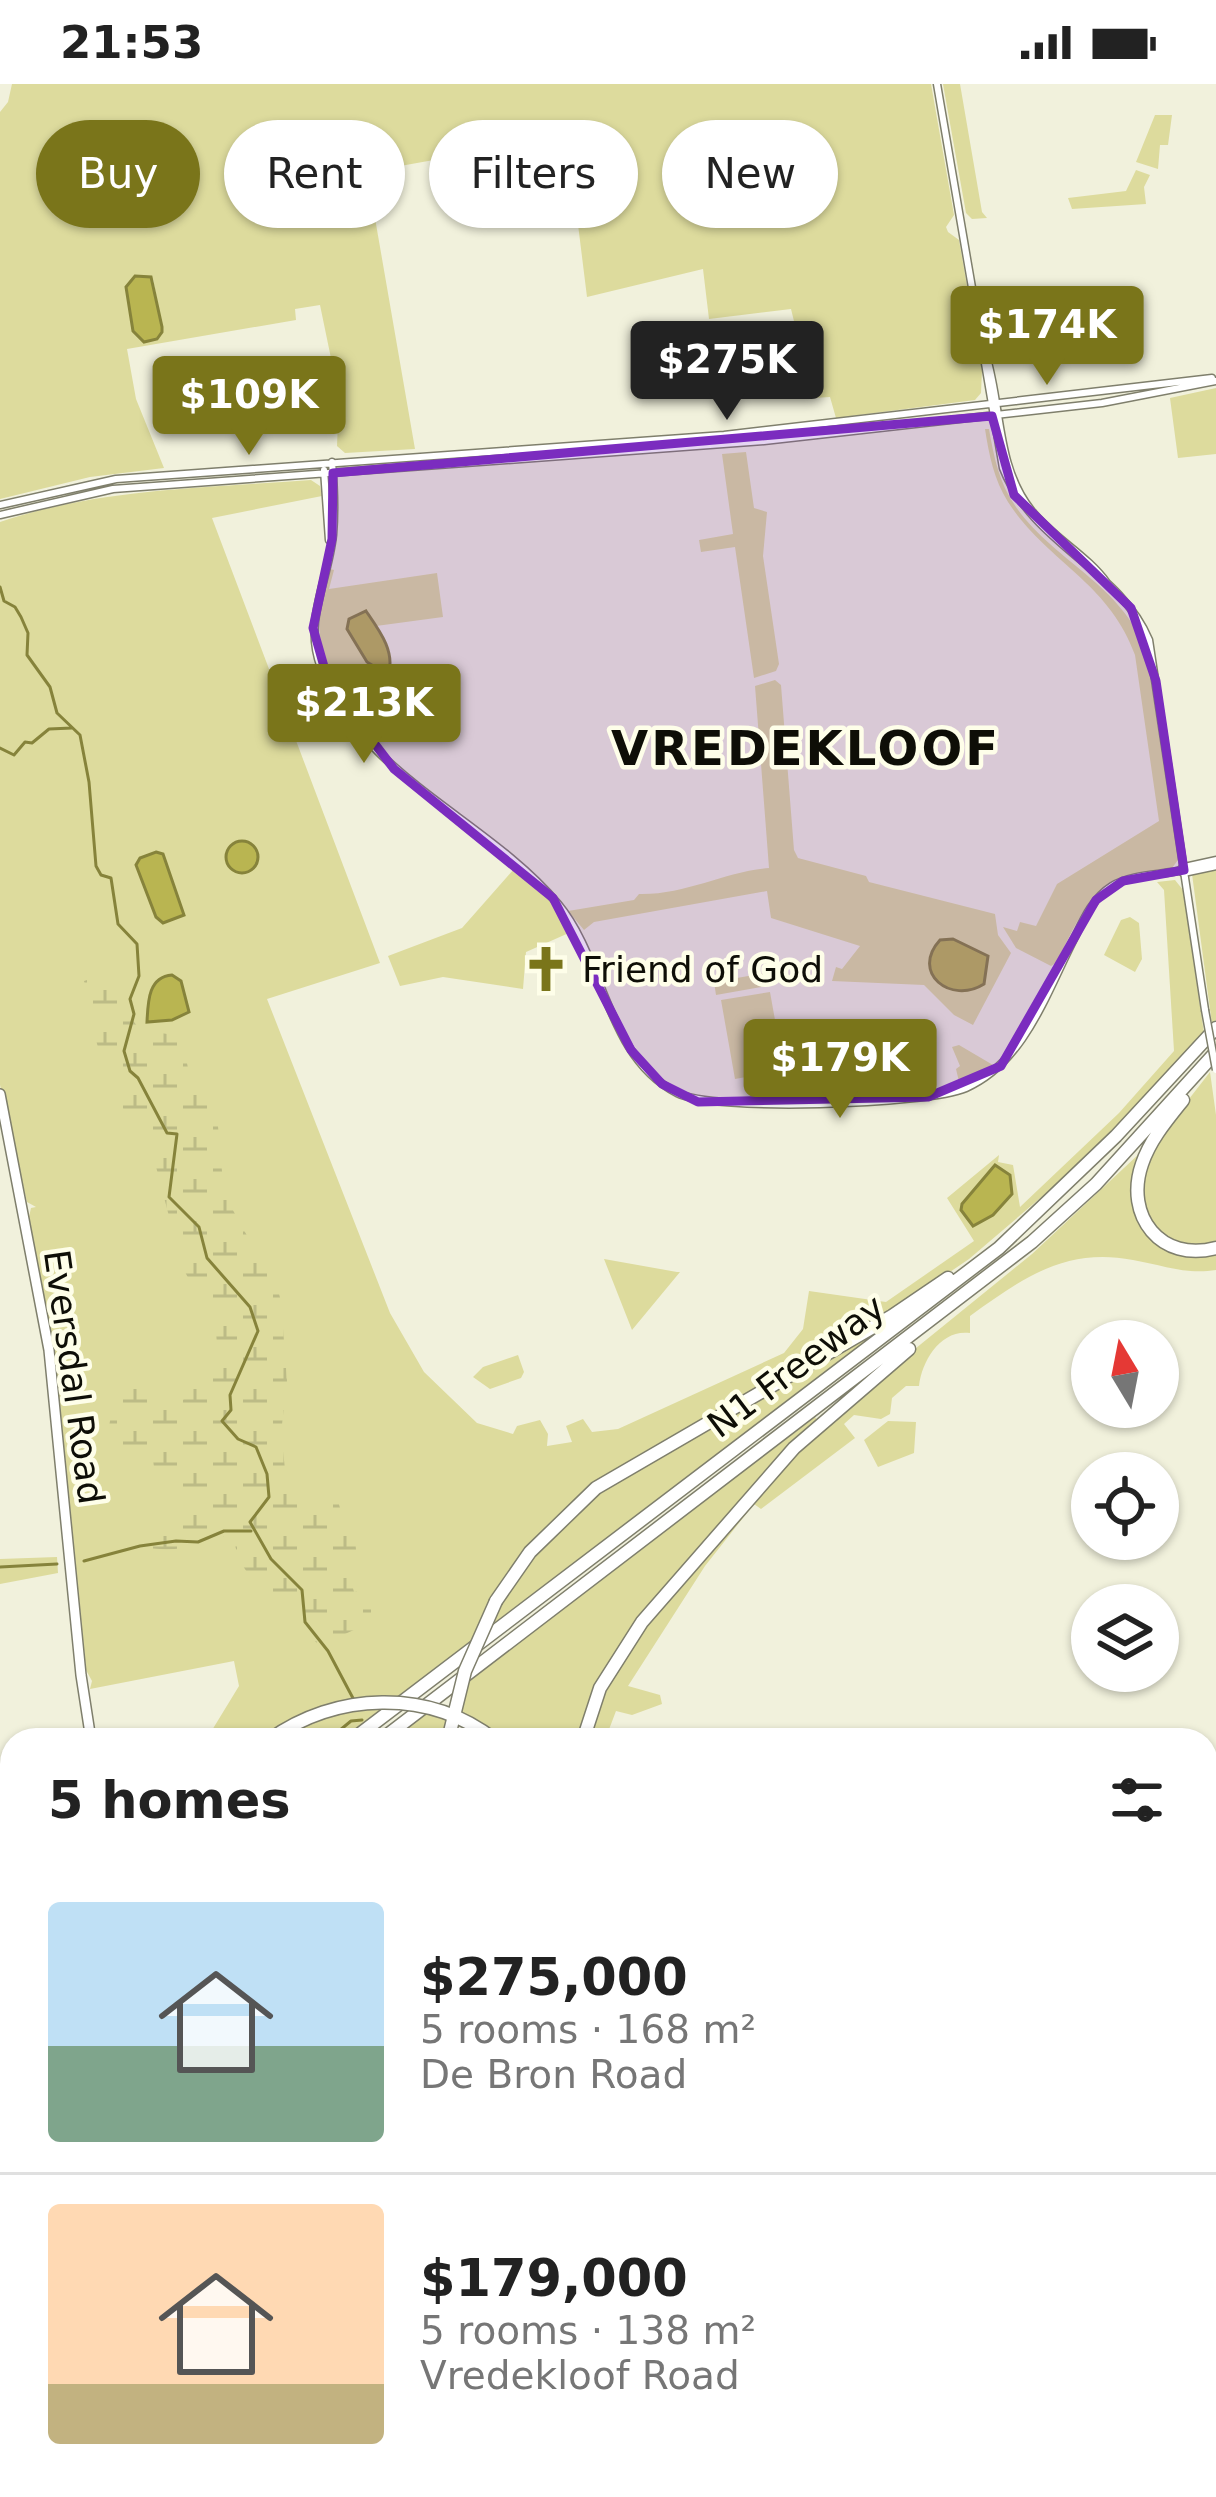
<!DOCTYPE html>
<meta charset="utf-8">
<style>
body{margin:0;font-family:"DejaVu Sans",sans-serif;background:#f2f2f2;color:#222;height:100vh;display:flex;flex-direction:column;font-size:45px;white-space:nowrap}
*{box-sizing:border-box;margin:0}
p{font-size:39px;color:#767676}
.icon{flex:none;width:66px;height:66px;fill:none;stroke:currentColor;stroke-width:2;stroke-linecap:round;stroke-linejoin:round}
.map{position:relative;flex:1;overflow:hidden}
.sheet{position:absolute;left:0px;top:1644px;width:1218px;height:771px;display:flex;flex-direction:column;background:#fff;border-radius:36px 36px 0 0;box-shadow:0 3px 9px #0004}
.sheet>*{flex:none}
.top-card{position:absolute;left:36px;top:36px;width:1146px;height:108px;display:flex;gap:24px}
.needle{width:78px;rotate:350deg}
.fabs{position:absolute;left:1071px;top:1236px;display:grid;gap:24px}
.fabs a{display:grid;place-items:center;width:108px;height:108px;border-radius:50%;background:#fff;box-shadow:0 3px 9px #0004;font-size:60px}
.price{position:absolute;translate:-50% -102px;padding:0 27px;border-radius:12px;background:#7a751a;color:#fff;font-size:39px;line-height:78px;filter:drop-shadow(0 3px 6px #0008)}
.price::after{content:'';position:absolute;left:50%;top:72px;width:36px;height:27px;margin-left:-18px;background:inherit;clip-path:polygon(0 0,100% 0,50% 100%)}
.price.active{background:#222;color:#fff}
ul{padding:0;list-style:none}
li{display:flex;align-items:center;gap:36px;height:300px;padding:0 48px}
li+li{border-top:3px solid #e0e0e0}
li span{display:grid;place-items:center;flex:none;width:336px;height:240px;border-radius:12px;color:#555}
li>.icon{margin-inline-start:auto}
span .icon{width:144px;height:144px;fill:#fffc;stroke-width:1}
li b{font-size:51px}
h2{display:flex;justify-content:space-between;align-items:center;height:144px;padding:0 48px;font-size:51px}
.chip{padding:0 42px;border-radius:54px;background:#fff;box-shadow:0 3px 9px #0004;font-size:42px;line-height:108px}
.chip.active{background:#7a751a;color:#fff}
.status{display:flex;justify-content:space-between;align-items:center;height:84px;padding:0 60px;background:#fff;direction:ltr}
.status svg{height:33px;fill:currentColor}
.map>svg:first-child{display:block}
.green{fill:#dddb9d;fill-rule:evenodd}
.wetland{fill:url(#wetland-marsh)}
.water{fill:#b9b551;stroke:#86833b;stroke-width:3}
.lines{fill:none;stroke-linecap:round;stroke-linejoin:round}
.stream{stroke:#86833b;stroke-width:3}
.minor-casing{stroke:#7f7f6c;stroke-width:9}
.major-casing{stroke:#7f7f6c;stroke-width:12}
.highway-casing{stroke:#7f7f6c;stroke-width:15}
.minor{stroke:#fff;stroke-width:6}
.major{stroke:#fff;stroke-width:9}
.highway{stroke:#fff;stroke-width:12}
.minor-bridge-casing{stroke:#7f7f6c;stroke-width:9;stroke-linecap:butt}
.highway-bridge-casing{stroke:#7f7f6c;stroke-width:15;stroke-linecap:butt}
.minor-bridge{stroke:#fff;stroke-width:6}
.highway-bridge{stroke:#fff;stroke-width:12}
.marked{fill:#7b2cbf;fill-opacity:0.2;stroke:#7b2cbf;stroke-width:9;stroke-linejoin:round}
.labels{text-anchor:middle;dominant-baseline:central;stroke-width:9;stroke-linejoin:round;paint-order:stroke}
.poi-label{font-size:36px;fill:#0e0e07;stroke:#fefee9;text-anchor:start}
.street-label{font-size:36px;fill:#0e0e07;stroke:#fefee9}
.district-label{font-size:48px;font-weight:bold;letter-spacing:3px;fill:#0e0e07;stroke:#fefee9}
</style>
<div class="status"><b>21:53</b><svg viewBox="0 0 49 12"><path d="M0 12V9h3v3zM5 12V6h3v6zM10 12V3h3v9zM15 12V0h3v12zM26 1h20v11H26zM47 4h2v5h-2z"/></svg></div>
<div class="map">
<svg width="1216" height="2413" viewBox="0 0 1216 2413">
<defs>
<pattern id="wetland-marsh" width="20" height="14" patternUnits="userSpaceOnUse" patternTransform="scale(3)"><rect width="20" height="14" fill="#dddb9d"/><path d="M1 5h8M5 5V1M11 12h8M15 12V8" fill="none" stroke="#bcbb86"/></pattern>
</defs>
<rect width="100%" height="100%" fill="#f1f1dc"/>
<!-- green -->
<path class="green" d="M12,0H931L954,131L946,143L948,148L959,156L982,287L981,309L975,316L836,334L830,313L813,314L791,225L709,235L703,185L587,213L567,52L367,88L415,365L345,369L337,362L339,313L320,221L295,225L296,236L127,265L136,315L164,384L90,393L0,415V28L8,18ZM153,195L154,200L162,243L131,236L126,202Z
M943,0H960L982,128L987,134L972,135L966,129Z
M1155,31H1172L1168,61H1160L1158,85L1136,78Z
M1136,86L1150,91L1144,103L1146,120L1072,125L1068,114L1126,107Z
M1216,304V370L1178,374L1170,314Z
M985,345H989C994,373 999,399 1016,423C1056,480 1129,503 1148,576L1178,776L1172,784C1088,797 1093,809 1056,879L1051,882L1016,864L1003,843L1017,847L1020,838L1036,842L1057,800L1159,737L1135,571C1109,498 1047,478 1008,418C994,396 989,371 985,345Z
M746,368L754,424L767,428L763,472L779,580L776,587L754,594L735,463L701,468L699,456L733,450L722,370Z
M311,396L320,402L322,412L212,434L380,879L267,915L390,1229L424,1288L477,1339L513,1350L517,1342L540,1336L548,1350L547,1362L572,1358L566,1342L583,1335L592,1348L618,1345L784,1269L803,1245L809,1207L886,1218L974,1157L947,1114L999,1071L998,1078L1013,1081L1020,1123L1119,1029L1174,967L1164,806L1157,798L1175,796L1183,806L1204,949L1079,1081L969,1175L894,1226L642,1369L578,1412L529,1461L495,1508L469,1560L398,1614L331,1620L303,1630L262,1656H206L239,1602L234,1577L90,1605L92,1597L86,1586L55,1271L29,1133L31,1124L36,1123L27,1118L0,1001V438C100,404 208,404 311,396Z
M330,485L334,486L329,505L437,489L443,533L376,542L366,528L388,590L391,582L396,609L410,624L375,651L369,648C323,590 307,558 330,485Z
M775,596L781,601L794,766L798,774L866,792L869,798L995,830L998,851L1011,869L973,941L954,931L924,901L832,897L836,883L842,885L860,862L771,834L767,807L594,838L584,846L568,827L634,816L639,810C686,811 726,787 769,784L755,602Z
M1216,782V936L1212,940L1192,790Z
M514,785L551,818L571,848L526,868L523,905L443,893L400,902L388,872L462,844Z
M1130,833L1139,839L1142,875L1135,888L1104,871L1121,836Z
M765,889L767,902L716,911L714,898Z
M770,908L784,986L735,995L721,916Z
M959,961L993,981L960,1002L956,985L960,982L952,963Z
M1210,988L1216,1031V1161L1189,1164L1154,1148L1138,1112L1154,1060Z
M1140,1069L1143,1071L1134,1110L1158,1158L1216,1167V1186C1186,1191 1162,1181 1133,1176C1065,1163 1023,1194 970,1232V1249C941,1245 922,1276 919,1302H906L892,1314L890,1330L881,1335L854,1331L844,1340L855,1354L761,1425L754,1420L705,1482L628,1602L660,1611L662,1620L632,1631L616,1627L605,1656H586L597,1620L627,1563L784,1379L889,1286L1032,1170Z
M604,1175L677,1188H680L632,1246Z
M893,1236L894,1238L484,1548L503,1512L541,1460L602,1405Z
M518,1271L524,1288L521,1294L490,1305L473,1293L483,1283Z
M815,1333L818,1338L628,1551L580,1656H503L457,1628L465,1598Z
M888,1337L916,1338L914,1369L878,1383L864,1356Z
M57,1473L58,1489L0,1500V1475Z
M387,1622L342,1656H276L332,1628Z
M426,1629L446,1635L443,1656H390Z
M116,2403H247L228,2413H119Z
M621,2403H754L758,2413H627Z"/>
<!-- wetland -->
<path class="wetland" d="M100,892L140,946L181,952L188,984L210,1005L217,1031L224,1110L262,1179L275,1193L281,1218L287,1297L281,1349L285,1385L300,1404L338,1417L342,1431L339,1440L355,1454L357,1478L351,1497L354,1508L371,1506V1538L319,1562C311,1552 305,1539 295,1531C267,1506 241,1496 234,1456L226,1451C202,1464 167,1469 140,1462L166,1437L188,1434L195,1428V1418L181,1407L157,1403L153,1376L139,1368L123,1372C98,1353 112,1326 124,1302L133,1301L165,1326L183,1316L218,1272L216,1248L182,1182L148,1052L127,1043L122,1019L134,1004L131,999L118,998C89,965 96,936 84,897Z"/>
<!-- water -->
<path class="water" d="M135,192L151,193L162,243V248L157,255L144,258L133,247L126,203Z
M366,527C379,546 396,568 388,591L367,578L347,545L349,535Z
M226 773a16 16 0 1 1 32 0a16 16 0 1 1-32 0Z
M156,768L163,770L184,831L163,839L156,833L136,781L140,774Z
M953,855L988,872L984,900C951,921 910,889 940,856Z
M172,891L181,897L189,928L172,936L147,938C148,918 148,893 172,891Z
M995,1081L1010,1091L1012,1110L993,1131L973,1142L961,1126L962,1120Z"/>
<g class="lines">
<!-- stream -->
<path class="stream" d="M0,503L4,517L15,523L21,533L28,549L27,571L50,603L57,629L80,651L89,698L96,782L101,791L111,794L118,840L137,860L139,892L130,915L134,930L124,967L130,987L138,994L167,1049L177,1050L169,1113L199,1143L207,1174L250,1223L258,1247L230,1311L231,1326L222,1337L238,1355L256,1363L267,1390L269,1413L250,1438L271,1475L302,1506L305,1538L328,1567L355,1618
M0,664L14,671L25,658L32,659L49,645L72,644
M84,1477L140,1462L176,1457L198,1458L224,1447H251
M0,1483L57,1480
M328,1656L351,1637L362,1636
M0,1902L12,1892
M648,2403L650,2413"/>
<defs>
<path id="minor" d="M937,0L1003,384C1034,462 1119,484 1149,556L1205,926
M986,271C1002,323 996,382 1031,426C1053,454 1087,471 1107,499
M332,378C334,402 335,427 333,451C328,499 303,536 321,584C363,693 487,735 558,820C605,876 606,973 677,1009C712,1028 927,1021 966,1004C1025,978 1047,907 1075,853C1084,834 1093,814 1112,802C1132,790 1160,791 1183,786
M324,386L329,456
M0,421L116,395L724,351L1212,294
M0,431L113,405L764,357L1102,319L1216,297
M1206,2020L1216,2016
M1206,2031L1216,2027
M239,2413L259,2403
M260,2413L280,2403"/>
<path id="major" d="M0,1010L49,1266L81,1591L91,1656
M0,1772L12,1761"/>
<path id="highway" d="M1184,786L1216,779
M1183,1016C1167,1036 1150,1056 1142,1080C1124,1132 1161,1179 1216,1164
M496,1517L530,1468L596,1404L892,1232L948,1194
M352,1656L999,1164L1116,1052L1216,944
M381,1656L1032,1158L1096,1100L1216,968
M583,1656L600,1604L642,1538L794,1364L909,1265
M0,1911L12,1901
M0,1942L12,1933
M0,1959L12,1953
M761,2403L765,2413
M781,2403L785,2413"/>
</defs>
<!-- minor casing -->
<use href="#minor" class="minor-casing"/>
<!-- major casing -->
<use href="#major" class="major-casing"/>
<!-- highway casing -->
<use href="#highway" class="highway-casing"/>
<!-- minor -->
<use href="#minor" class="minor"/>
<!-- major -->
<use href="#major" class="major"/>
<!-- highway -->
<use href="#highway" class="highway"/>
<defs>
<path id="minor-bridge" d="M1205,926L1216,986"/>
<path id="highway-bridge" d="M269,1656C336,1608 428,1604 495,1656
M448,1656L465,1587L496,1517"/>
</defs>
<!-- minor-bridge casing -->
<use href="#minor-bridge" class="minor-bridge-casing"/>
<!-- highway-bridge casing -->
<use href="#highway-bridge" class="highway-bridge-casing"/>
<!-- minor-bridge -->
<use href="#minor-bridge" class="minor-bridge"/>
<!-- highway-bridge -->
<use href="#highway-bridge" class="highway-bridge"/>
</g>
<!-- marked area -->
<path class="marked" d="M992,332L1014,411L1131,524L1156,597L1184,786L1123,797L1096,816L1001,982L928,1013L698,1018L662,1000L631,966L553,814L394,685L329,600L313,544L332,455L333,389Z"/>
<!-- icons -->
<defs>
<symbol id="church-bare" viewBox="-9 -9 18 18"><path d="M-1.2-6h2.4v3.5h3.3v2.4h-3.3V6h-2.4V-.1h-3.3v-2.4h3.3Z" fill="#7a751a" stroke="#fefee9" stroke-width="2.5" paint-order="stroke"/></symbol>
</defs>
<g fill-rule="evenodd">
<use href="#church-bare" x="513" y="852" width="66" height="66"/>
</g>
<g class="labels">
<!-- poi labels -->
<g class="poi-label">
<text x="582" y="885">Friend of God</text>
</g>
<!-- street labels -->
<g class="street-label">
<text transform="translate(796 1282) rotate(-37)">N1 Freeway</text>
<text transform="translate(74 1293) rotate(82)">Eversdal Road</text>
</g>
<!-- district labels -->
<g class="district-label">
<text x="806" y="664">VREDEKLOOF</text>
</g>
</g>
</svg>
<div class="fabs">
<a><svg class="needle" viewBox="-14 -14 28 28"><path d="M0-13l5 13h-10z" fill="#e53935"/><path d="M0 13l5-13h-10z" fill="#767676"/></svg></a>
<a><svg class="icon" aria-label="locate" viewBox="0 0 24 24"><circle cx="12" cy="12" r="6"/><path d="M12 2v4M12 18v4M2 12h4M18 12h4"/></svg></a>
<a><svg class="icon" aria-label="layers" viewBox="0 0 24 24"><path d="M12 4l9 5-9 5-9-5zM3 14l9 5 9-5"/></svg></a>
</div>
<b class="price" style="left:1047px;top:304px">$174K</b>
<b class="price active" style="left:727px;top:339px">$275K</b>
<b class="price" style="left:249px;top:374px">$109K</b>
<b class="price" style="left:364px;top:682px">$213K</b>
<b class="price" style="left:840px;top:1037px">$179K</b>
<div class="top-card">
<a class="chip active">Buy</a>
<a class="chip">Rent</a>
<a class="chip">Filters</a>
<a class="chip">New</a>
</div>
<section class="sheet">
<h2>5 homes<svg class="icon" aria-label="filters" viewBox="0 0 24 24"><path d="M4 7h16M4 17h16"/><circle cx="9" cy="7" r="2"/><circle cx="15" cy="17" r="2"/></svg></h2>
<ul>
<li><span style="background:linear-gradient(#bfe0f5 60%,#7fa58c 0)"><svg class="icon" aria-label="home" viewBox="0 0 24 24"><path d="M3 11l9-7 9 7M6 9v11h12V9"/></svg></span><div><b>$275,000</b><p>5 rooms · 168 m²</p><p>De Bron Road</p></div></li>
<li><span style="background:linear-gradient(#ffd9b3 75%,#c2b280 0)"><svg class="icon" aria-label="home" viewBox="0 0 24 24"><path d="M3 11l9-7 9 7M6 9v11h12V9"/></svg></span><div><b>$179,000</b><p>5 rooms · 138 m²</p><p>Vredekloof Road</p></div></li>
</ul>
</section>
</div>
